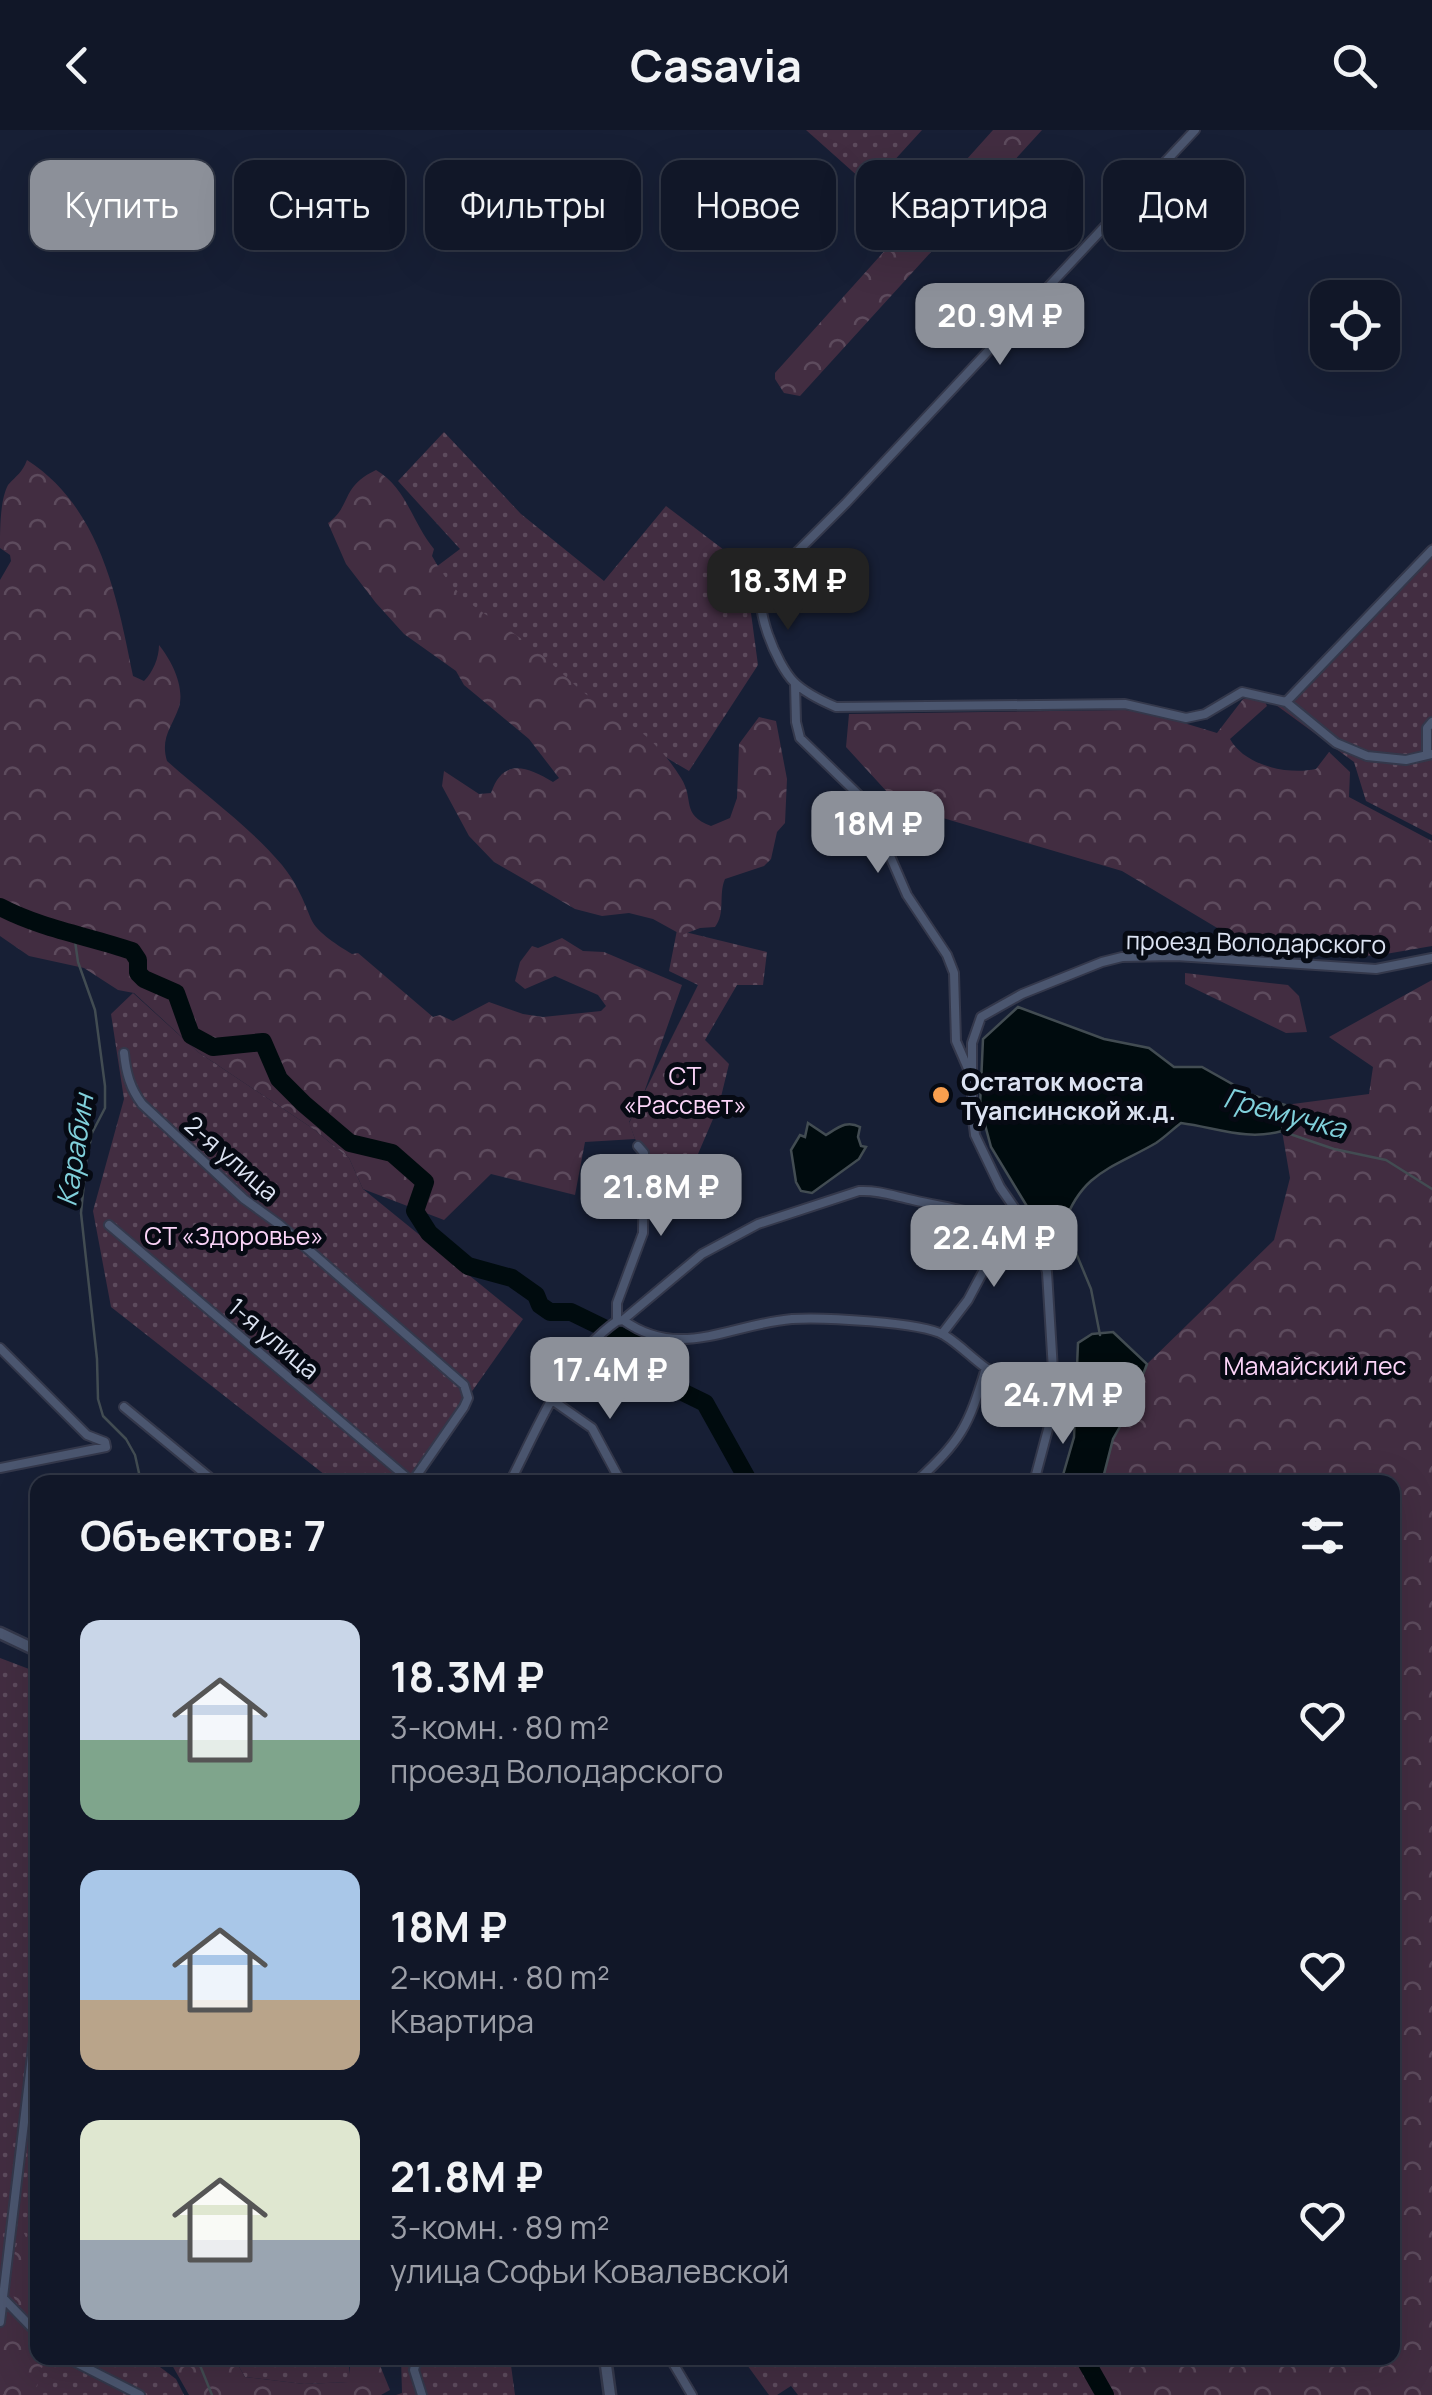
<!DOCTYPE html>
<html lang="ru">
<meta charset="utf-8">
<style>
body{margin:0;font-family:Manrope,sans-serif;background:#1e2434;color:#f1f3f6;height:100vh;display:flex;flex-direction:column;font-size:38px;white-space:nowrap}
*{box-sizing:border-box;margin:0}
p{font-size:32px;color:#9c9fa8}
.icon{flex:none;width:55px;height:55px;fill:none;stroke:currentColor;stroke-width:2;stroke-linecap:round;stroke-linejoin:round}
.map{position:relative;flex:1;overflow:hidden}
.side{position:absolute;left:30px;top:1345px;width:1370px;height:890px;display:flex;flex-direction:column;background:#111728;border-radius:20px;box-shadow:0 10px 40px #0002,0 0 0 2px #303645}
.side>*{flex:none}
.top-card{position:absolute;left:30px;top:30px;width:1372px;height:90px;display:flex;gap:20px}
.controls{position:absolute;left:1310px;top:150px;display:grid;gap:20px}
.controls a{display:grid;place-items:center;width:90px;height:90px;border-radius:20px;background:#111728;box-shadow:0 10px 40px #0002,0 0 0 2px #303645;font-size:50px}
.price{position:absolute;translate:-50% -85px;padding:0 22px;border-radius:20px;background:#8c9099;color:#fff;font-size:32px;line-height:65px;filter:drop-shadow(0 2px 5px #0008)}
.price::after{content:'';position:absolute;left:50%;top:60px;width:30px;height:22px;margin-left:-15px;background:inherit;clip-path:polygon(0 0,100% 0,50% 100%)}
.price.selected{background:#222;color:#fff}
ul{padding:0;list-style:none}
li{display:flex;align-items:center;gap:30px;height:250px;padding:0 50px}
li span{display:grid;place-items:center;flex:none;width:280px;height:200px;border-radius:20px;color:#555}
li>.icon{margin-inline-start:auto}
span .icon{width:120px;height:120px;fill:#fffc;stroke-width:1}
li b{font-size:42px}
h2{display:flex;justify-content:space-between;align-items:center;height:120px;padding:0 50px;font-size:42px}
.tag{padding:0 35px;border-radius:20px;background:#111728;box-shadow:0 10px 40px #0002,0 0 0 2px #303645;font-size:35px;line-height:90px}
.tag.selected{background:#8c9099;color:#fff}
header{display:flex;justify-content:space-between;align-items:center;height:130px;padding:0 50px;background:#111728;font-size:45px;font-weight:700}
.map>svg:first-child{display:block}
.grass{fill:url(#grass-dots)}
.forest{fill:url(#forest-crowns)}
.water{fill:#000b0e;stroke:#424c52;stroke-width:2.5}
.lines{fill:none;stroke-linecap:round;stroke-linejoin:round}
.stream{stroke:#424c52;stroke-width:2.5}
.river{stroke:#000b0e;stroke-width:18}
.street-casing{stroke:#34384b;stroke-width:12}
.secondary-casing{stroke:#34384b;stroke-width:15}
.street{stroke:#4b566f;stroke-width:8}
.secondary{stroke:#4b566f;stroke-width:10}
.poi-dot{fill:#fa9f4e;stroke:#060a13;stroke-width:4}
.labels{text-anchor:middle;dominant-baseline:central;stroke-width:10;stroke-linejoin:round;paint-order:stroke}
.street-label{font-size:25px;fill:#dce3f2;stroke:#060a13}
.park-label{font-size:25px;fill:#fbd4f8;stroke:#060a13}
.poi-label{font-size:25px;font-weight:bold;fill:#dce3f2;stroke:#060a13;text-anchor:start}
.water-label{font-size:28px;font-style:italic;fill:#80d0db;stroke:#060a13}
</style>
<header><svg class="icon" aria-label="back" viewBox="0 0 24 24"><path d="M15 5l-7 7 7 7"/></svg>Casavia<svg class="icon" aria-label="search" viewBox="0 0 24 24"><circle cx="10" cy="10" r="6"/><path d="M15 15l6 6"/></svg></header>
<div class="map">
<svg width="1432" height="2265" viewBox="0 0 1432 2265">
<defs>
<pattern id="grass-dots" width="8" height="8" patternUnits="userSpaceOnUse" patternTransform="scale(2.5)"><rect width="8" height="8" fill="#422d41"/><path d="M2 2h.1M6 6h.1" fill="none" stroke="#5d4b5d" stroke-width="1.8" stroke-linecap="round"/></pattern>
<pattern id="forest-crowns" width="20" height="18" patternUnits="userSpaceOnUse" patternTransform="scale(2.5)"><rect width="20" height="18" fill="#422d41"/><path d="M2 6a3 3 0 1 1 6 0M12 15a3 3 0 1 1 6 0" fill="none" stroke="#5d4b5d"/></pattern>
</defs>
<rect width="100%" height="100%" fill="#171f35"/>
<!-- grass -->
<path class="grass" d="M806,0H922L870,57Z
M444,302L521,384L604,451L666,376L761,448L748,461L758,535L689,641L619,600L424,446L460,419L398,351Z
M1432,413V705L1366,671L1354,632L1276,575Z
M677,800L767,822L763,855H737L705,910L729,934L719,975L698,1024L713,1054L693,1061L650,1059L649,1025L635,1009L629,993L698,855L669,841Z
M133,863L198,922L312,998L349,1028L363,1059L523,1189L408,1352H334L111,1177L93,1081L124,969L111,884Z
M0,1528L37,1542L38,2228H148L176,2249L184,2265H0Z
M234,2228H349V2252L304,2254L245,2247Z
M401,2228H510L515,2265H396L402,2263Z
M742,2228H1079L1099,2265H798L791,2256L777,2265H769Z"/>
<!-- forest -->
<path class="forest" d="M993,0H1042L800,266L784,263L775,249V243Z
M27,330C100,377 117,466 133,546L144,551C153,542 159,528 159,515C171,530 185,556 179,577C172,597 160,608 167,631C205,665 249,696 282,735C296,752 303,769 311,789C317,803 339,816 352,824L358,823L433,887L440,885L453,891L489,872L523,884L543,887L601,881L606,876L598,865L555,846L525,859L515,851L520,832L532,816L538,818L562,808L583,821L604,822L682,855L641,971L629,992L635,1009L585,1012L575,1065L491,1044L444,1090L363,1059L349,1028L312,998L198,922L134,863L118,860L84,838L29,826L0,806V450L11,431L10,425L0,418C0,399 0,370 8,355C17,345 22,343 27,330Z
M376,340C406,357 413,394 434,419L432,426C459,475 486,482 527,513C549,529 568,551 591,568C610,581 629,592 647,607C660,619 672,633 681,648C695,670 680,684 711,696L730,688L737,668L739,614L759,587L776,591L787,649L785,693L777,702L771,729L764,736L725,749C718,765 726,783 715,797L700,798L682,805L653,789L629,783L602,786L575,779L494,732L469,706L442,656L444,641L479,664L491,663C503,627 527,637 553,652L559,648L529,609L464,555L456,541L404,504L376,473L346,434L328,393C352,376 340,357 376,340Z
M1251,568L1265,572L1267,576L1230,609C1245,636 1288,645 1316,639L1329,622L1350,642L1349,667L1432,711V816L1374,826L1254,820L1122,741L899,675L846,617L849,584L1125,580L1151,583L1217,603L1243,569Z
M1185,843L1288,855L1299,866L1307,902L1286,903L1185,854Z
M1432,850V2265H1099L1079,2228H1392V1352H1102L1113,1309L1130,1279L1147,1234L1274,1110L1290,1048L1282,1001L1285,975L1369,964L1373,937L1329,907Z
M23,2101L36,2129L34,2157L37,2166V2200C31,2190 17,2177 13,2165C9,2151 14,2112 23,2101Z
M8,2180L37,2207L38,2228H45L34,2265H5L0,2262L1,2202Z
M168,2228H234L245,2247L304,2254L348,2252L351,2228H377L390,2260L381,2265H189Z"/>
<!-- water -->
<path class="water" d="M1018,877L1104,909L1149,918L1174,937H1202L1252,965L1285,975L1282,1001C1247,1011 1218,998 1181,993C1173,999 1165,1007 1156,1013C1113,1038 1082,1042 1064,1094L1059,1096L1028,1078L991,1017L980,976L983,909Z
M808,993L826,1005C839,997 847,990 860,997L858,1007L861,1016L866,1017L859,1029L812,1063L801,1061L796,1052L791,1020L800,1005L805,1007Z
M1113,1202L1147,1234L1130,1279L1113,1309L1102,1352H1061L1074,1307L1078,1213L1092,1204Z"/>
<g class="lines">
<!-- stream -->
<path class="stream" d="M74,804L78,832L95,880L105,956V978L92,1003L86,1032L81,1083L97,1229L98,1269L103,1286L126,1309L135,1325L141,1352
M1281,1001L1334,1019L1386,1030L1432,1059
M1064,1094L1091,1159L1100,1205
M197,2228L212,2265"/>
<!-- river -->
<path class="river" d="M0,777C42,799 88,806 132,821L138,830V843L144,849L176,863L191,905L213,917L263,912L279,949L304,974L350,1013L392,1023L425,1052L415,1081L429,1103L468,1136L512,1148L536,1165L540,1175L550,1182H571L643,1217L664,1253L705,1273L749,1352
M1084,2228L1105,2265"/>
<defs>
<path id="street" d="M1195,0L846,373L765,454C751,474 777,535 794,552C805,563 822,571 836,577L1125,574L1186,588L1205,584L1242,562L1286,572L1336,613L1367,626L1406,630L1432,624
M795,554L796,592L800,608L867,673L907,765L947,825L954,843L956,911L969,941
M1286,572L1432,420
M1427,624V598L1432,592
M124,923C126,943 130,958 142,974L244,1069L280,1095L464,1255L468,1268L464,1277L412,1352
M109,1095L412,1352
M623,1190C680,1231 730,1194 792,1189C821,1187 921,1192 944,1205C959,1214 972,1228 986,1238C1007,1253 1031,1261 1055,1273
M617,1191L623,1190L702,1124L758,1094L859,1061C878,1060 894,1066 913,1070C956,1080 994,1083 1032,1108
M942,1204L968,1170L1009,1093
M0,1218L87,1305L105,1312L106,1317L0,1338
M552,1270L592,1298L621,1352
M124,1277L215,1352
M510,1352C539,1296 564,1228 617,1191V1173L643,1103L644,1023L638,1016
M916,1352C961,1310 968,1298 986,1238
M1034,1352L1055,1273L1047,1142L1038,1112L1000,1057L975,1005L972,981V913L981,887L1022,864L1102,832L1122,827L1176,826L1376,839L1432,828
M3,2168L38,2204
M0,2192L38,1876
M67,2228L140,2265
M417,2228L414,2240L422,2265
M670,2228L692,2265"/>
<path id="secondary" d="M0,1503L38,1521
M605,2228L610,2265"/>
</defs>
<!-- street casing -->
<use href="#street" class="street-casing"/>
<!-- secondary casing -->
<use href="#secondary" class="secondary-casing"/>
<!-- street -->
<use href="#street" class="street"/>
<!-- secondary -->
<use href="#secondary" class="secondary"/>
</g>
<!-- markers -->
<circle class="poi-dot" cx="941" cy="965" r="10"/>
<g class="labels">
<!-- street labels -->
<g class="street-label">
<text transform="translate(1256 812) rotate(1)">проезд Володарского</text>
<text transform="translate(232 1028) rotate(41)">2-я улица</text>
<text transform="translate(274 1208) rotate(40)">1-я улица</text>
</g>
<!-- park labels -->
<g class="park-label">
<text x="685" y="945">СТ<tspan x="685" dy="29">«Рассвет»</tspan></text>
<text x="234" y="1105">СТ «Здоровье»</text>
<text x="1315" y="1235">Мамайский лес</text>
</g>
<!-- poi labels -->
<g class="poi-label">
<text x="961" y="951">Остаток моста<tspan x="961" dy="29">Туапсинской ж.д.</tspan></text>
</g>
<!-- water labels -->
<g class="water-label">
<text transform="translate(1285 982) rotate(15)">Гремучка</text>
<text transform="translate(74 1020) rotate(-81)">Карабин</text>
</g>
</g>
</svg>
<div class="controls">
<a><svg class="icon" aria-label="locate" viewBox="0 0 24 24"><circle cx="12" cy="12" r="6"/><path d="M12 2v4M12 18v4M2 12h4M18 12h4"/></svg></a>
</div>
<b class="price" style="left:1000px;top:238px">20.9M ₽</b>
<b class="price selected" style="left:788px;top:503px">18.3M ₽</b>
<b class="price" style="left:878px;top:746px">18M ₽</b>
<b class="price" style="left:661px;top:1109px">21.8M ₽</b>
<b class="price" style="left:994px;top:1160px">22.4M ₽</b>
<b class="price" style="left:610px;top:1292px">17.4M ₽</b>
<b class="price" style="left:1063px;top:1317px">24.7M ₽</b>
<div class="top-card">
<a class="tag selected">Купить</a>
<a class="tag">Снять</a>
<a class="tag">Фильтры</a>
<a class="tag">Новое</a>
<a class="tag">Квартира</a>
<a class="tag">Дом</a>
</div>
<section class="side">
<h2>Объектов: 7<svg class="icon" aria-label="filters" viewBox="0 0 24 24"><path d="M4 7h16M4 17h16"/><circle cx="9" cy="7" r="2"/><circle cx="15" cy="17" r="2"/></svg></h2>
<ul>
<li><span style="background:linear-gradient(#c9d6e8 60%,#7fa58c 0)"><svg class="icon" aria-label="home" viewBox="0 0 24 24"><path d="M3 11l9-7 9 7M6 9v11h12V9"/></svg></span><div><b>18.3M ₽</b><p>3-комн. · 80 m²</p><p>проезд Володарского</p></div><svg class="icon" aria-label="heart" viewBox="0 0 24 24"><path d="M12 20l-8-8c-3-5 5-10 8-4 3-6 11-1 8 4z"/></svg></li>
<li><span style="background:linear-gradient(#a9c7e8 65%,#b9a48a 0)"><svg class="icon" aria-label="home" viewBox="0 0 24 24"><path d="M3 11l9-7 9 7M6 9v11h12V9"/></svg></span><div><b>18M ₽</b><p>2-комн. · 80 m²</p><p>Квартира</p></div><svg class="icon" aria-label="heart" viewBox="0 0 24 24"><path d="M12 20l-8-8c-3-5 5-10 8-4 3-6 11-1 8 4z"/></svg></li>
<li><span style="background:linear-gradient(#dfe7d0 60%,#9aa5b1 0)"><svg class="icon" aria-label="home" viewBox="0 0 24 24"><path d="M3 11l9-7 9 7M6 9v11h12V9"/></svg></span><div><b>21.8M ₽</b><p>3-комн. · 89 m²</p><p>улица Софьи Ковалевской</p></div><svg class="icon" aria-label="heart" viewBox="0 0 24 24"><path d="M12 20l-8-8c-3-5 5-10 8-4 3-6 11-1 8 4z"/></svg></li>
</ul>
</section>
</div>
